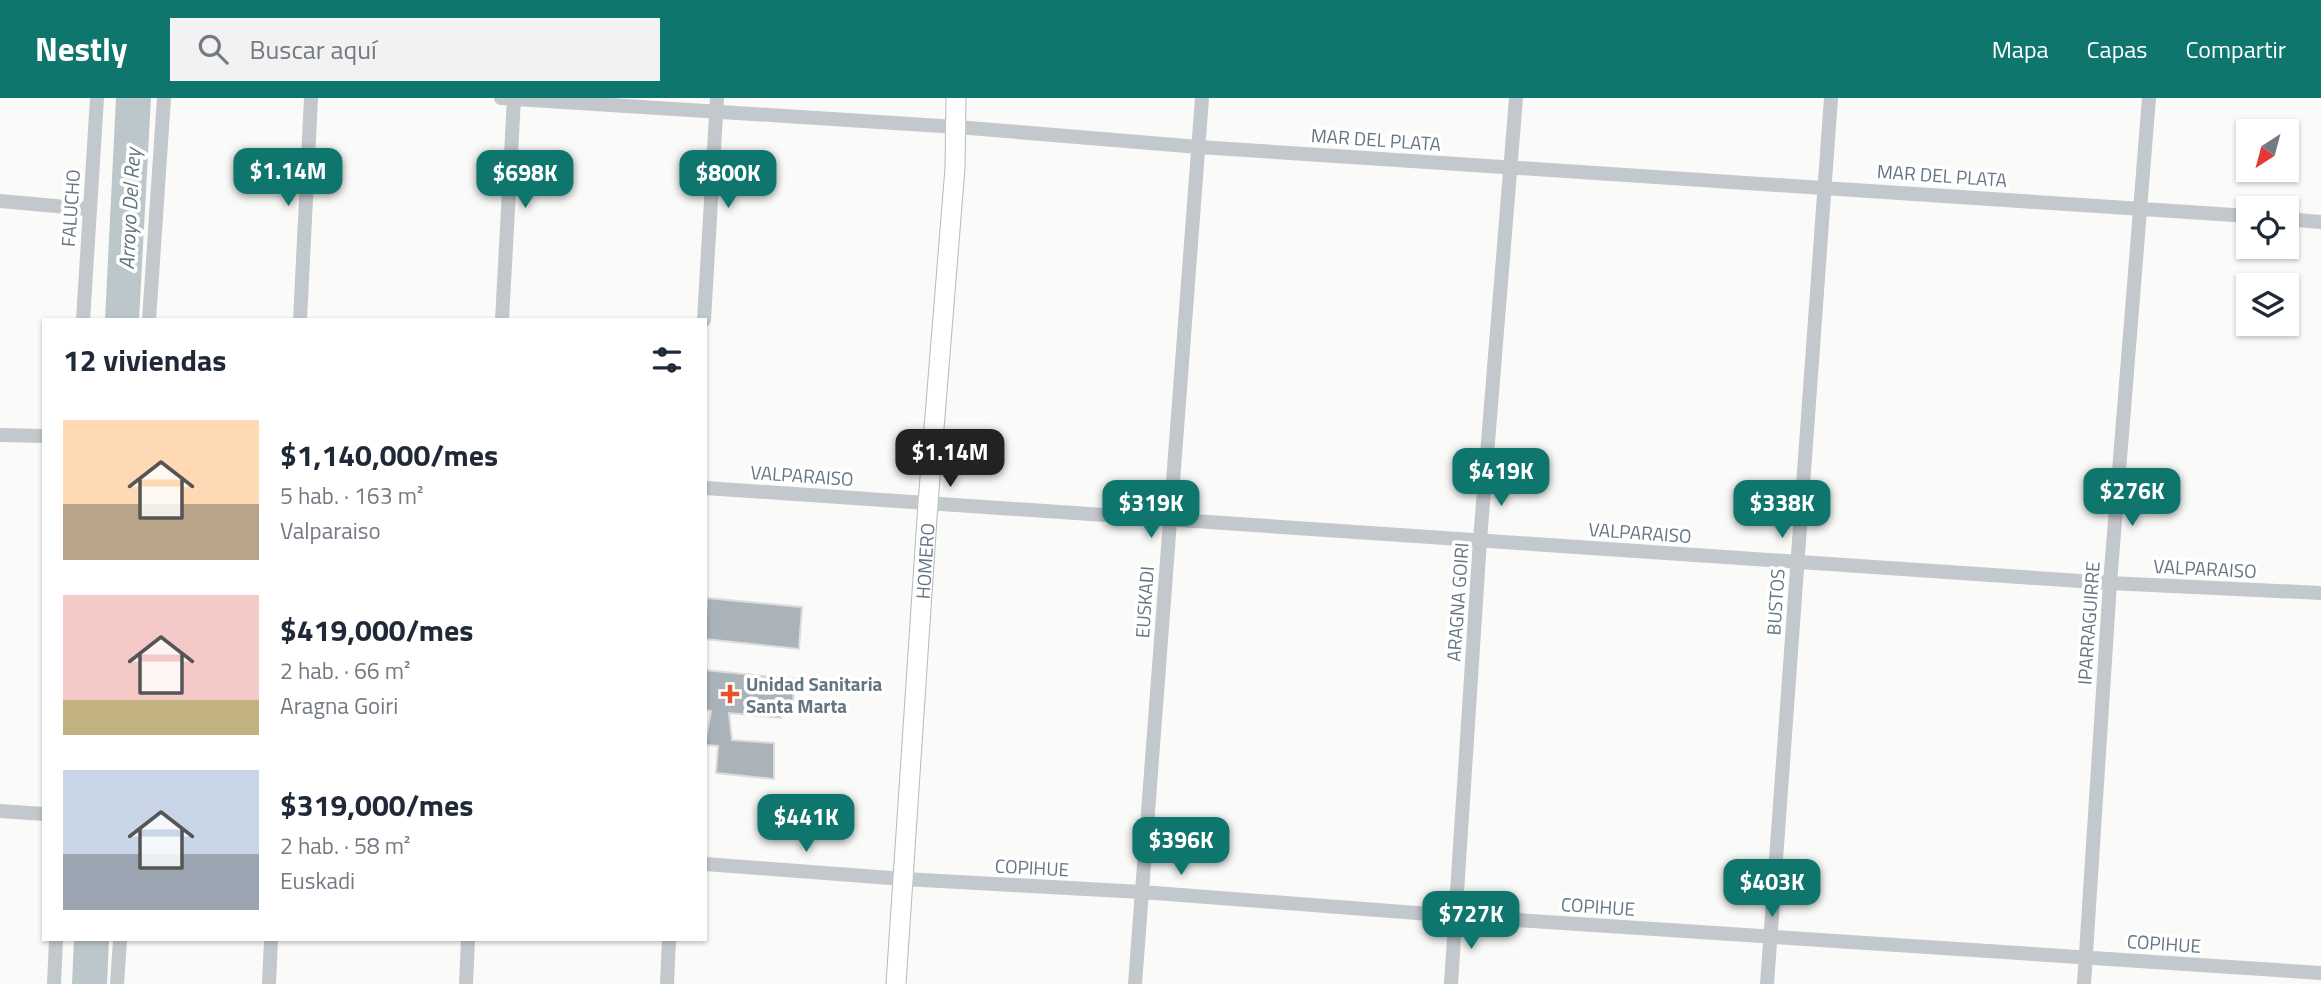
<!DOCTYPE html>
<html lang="es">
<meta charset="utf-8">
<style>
body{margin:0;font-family:"Titillium Web",sans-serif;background:#f2f2f3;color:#1f2937;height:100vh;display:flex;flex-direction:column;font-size:26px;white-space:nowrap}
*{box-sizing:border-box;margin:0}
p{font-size:23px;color:#747a83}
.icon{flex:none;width:38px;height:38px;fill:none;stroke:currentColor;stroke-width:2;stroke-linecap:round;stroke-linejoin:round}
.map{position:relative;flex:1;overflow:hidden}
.side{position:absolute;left:42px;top:220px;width:665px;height:623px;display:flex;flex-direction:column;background:#fff;border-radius:0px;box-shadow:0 2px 5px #0004}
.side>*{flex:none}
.needle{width:46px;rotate:216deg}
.fabs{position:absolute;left:2236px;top:21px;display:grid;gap:14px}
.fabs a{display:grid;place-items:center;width:63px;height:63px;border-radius:0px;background:#fff;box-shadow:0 2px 5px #0004;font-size:35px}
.price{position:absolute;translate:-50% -60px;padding:0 16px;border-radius:14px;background:#0f766e;color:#fff;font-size:23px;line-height:46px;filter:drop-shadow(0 2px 4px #0008)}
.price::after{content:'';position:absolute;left:50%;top:42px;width:21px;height:16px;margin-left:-10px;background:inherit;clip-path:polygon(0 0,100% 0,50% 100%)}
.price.current{background:#222;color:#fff}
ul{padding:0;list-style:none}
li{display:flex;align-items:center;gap:21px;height:175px;padding:0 21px}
li span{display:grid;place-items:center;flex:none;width:196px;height:140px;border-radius:0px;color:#555}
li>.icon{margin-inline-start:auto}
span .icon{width:84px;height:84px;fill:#fffc;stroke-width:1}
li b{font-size:30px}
h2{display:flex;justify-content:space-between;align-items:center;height:84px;padding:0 21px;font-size:30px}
header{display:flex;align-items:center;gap:42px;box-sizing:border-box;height:98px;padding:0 35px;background:#0f766e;color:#fff}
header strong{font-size:33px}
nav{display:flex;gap:38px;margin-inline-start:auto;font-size:24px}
.search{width:490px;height:63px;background:#f2f2f3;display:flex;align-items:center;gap:18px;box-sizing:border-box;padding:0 24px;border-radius:0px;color:#747a83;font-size:26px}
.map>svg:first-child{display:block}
.water{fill:#bbc7cb}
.building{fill:#aab3b9;stroke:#dcdcda;stroke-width:2}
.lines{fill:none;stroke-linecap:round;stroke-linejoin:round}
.secondary-casing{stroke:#b3babf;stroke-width:21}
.street{stroke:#c3c8cc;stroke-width:14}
.secondary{stroke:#fff;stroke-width:19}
.poi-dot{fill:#e4572e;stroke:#fff;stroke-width:2.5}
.labels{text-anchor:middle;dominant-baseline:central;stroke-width:7;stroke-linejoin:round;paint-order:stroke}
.street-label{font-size:19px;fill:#657683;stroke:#fff}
.poi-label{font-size:19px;font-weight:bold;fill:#657683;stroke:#fff;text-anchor:start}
.water-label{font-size:21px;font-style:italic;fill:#60757c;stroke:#fff}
</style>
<header>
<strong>Nestly</strong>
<div class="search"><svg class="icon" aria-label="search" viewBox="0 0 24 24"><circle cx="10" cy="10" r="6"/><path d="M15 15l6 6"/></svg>Buscar aquí</div>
<nav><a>Mapa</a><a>Capas</a><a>Compartir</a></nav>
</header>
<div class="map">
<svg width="2321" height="886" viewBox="0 0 2321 886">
<rect width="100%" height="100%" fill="#fafaf8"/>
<!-- water -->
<path class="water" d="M116,0H151L139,222H105Z
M74,842H109L107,886H72Z"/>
<!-- building -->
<path class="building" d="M707,500L802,509L799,551L705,541Z
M705,572L795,581L793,603L782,602L781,620L729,615L732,642L774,645V681L716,675L718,648L705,647L711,613L705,612Z"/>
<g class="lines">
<defs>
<g id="secondary">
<path id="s1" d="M896,886L928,405L955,70L956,0"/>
</g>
</defs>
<!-- secondary casing -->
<use href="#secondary" class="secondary-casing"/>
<!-- street -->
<path class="street" d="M501,0L957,29L1199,49L2249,118
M0,103L89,111
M2287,121L2321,124
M83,222L97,0
M149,222L164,0
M300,222L311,0
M502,222L514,0
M704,222L717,0
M0,337L44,338
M705,390L2110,485L2321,495
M0,713L44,716
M705,766L904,781L1142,794L1456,818L2321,875
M54,886L56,842
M117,886L120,842
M269,886L271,842
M466,886L468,842
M667,886L669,842
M1135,886L1202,0
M1451,886L1480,442L1516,0
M1767,886L1831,0
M2084,886L2110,485L2149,0"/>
<!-- secondary -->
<use href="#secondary" class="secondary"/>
</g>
<!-- markers -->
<path class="poi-dot" d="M726.5 585.5h7v7h7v7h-7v7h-7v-7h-7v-7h7z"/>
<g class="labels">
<!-- street labels -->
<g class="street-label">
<text transform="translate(1376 41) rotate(4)">MAR DEL PLATA</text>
<text transform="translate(1942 77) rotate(4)">MAR DEL PLATA</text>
<text transform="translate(70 110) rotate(-86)">FALUCHO</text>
<text transform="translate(802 377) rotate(4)">VALPARAISO</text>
<text transform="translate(1640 434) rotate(4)">VALPARAISO</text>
<text stroke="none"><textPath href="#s1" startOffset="424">HOMERO</textPath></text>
<text transform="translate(2205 470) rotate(3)">VALPARAISO</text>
<text transform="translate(1144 504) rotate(-86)">EUSKADI</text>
<text transform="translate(1457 504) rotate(-86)">ARAGNA GOIRI</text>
<text transform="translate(1775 504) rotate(-86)">BUSTOS</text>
<text transform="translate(2088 525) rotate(-86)">IPARRAGUIRRE</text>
<text transform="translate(1032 769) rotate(3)">COPIHUE</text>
<text transform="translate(1598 808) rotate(4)">COPIHUE</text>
<text transform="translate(2164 845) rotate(4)">COPIHUE</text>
</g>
<!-- poi labels -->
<g class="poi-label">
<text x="746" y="585">Unidad Sanitaria<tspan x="746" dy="22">Santa Marta</tspan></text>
</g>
<!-- water labels -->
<g class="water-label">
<text transform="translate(129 111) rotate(-87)">Arroyo Del Rey</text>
</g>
</g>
</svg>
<div class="fabs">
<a><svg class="needle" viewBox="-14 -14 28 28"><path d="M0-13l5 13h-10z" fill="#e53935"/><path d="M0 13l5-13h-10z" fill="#747a83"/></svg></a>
<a><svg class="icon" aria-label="locate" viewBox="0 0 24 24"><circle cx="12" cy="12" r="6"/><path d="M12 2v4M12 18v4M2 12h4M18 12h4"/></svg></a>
<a><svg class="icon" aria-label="layers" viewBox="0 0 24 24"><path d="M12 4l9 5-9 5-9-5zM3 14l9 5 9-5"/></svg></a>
</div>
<b class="price" style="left:288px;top:110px">$1.14M</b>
<b class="price" style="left:525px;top:112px">$698K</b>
<b class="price" style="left:728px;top:112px">$800K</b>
<b class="price current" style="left:950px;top:391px">$1.14M</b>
<b class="price" style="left:1501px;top:410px">$419K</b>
<b class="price" style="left:2132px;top:430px">$276K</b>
<b class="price" style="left:1151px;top:442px">$319K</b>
<b class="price" style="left:1782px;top:442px">$338K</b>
<b class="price" style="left:806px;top:756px">$441K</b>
<b class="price" style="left:1181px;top:779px">$396K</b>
<b class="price" style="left:1772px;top:821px">$403K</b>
<b class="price" style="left:1471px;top:853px">$727K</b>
<section class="side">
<h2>12 viviendas<svg class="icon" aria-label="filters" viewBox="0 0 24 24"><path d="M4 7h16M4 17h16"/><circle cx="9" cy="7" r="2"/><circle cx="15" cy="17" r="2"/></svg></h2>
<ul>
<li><span style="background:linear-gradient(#ffd9b3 60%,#b9a48a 0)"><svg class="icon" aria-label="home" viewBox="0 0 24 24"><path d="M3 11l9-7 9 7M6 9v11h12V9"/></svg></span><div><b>$1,140,000/mes</b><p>5 hab. · 163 m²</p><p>Valparaiso</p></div></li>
<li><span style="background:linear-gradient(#f6c9c9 75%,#c2b280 0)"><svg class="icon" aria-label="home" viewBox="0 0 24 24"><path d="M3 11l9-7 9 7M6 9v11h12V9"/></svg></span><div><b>$419,000/mes</b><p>2 hab. · 66 m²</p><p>Aragna Goiri</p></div></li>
<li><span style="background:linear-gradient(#c9d6e8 60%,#9aa5b1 0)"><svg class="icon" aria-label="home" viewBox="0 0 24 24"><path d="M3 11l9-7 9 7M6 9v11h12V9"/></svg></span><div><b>$319,000/mes</b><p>2 hab. · 58 m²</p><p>Euskadi</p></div></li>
</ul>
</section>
</div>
